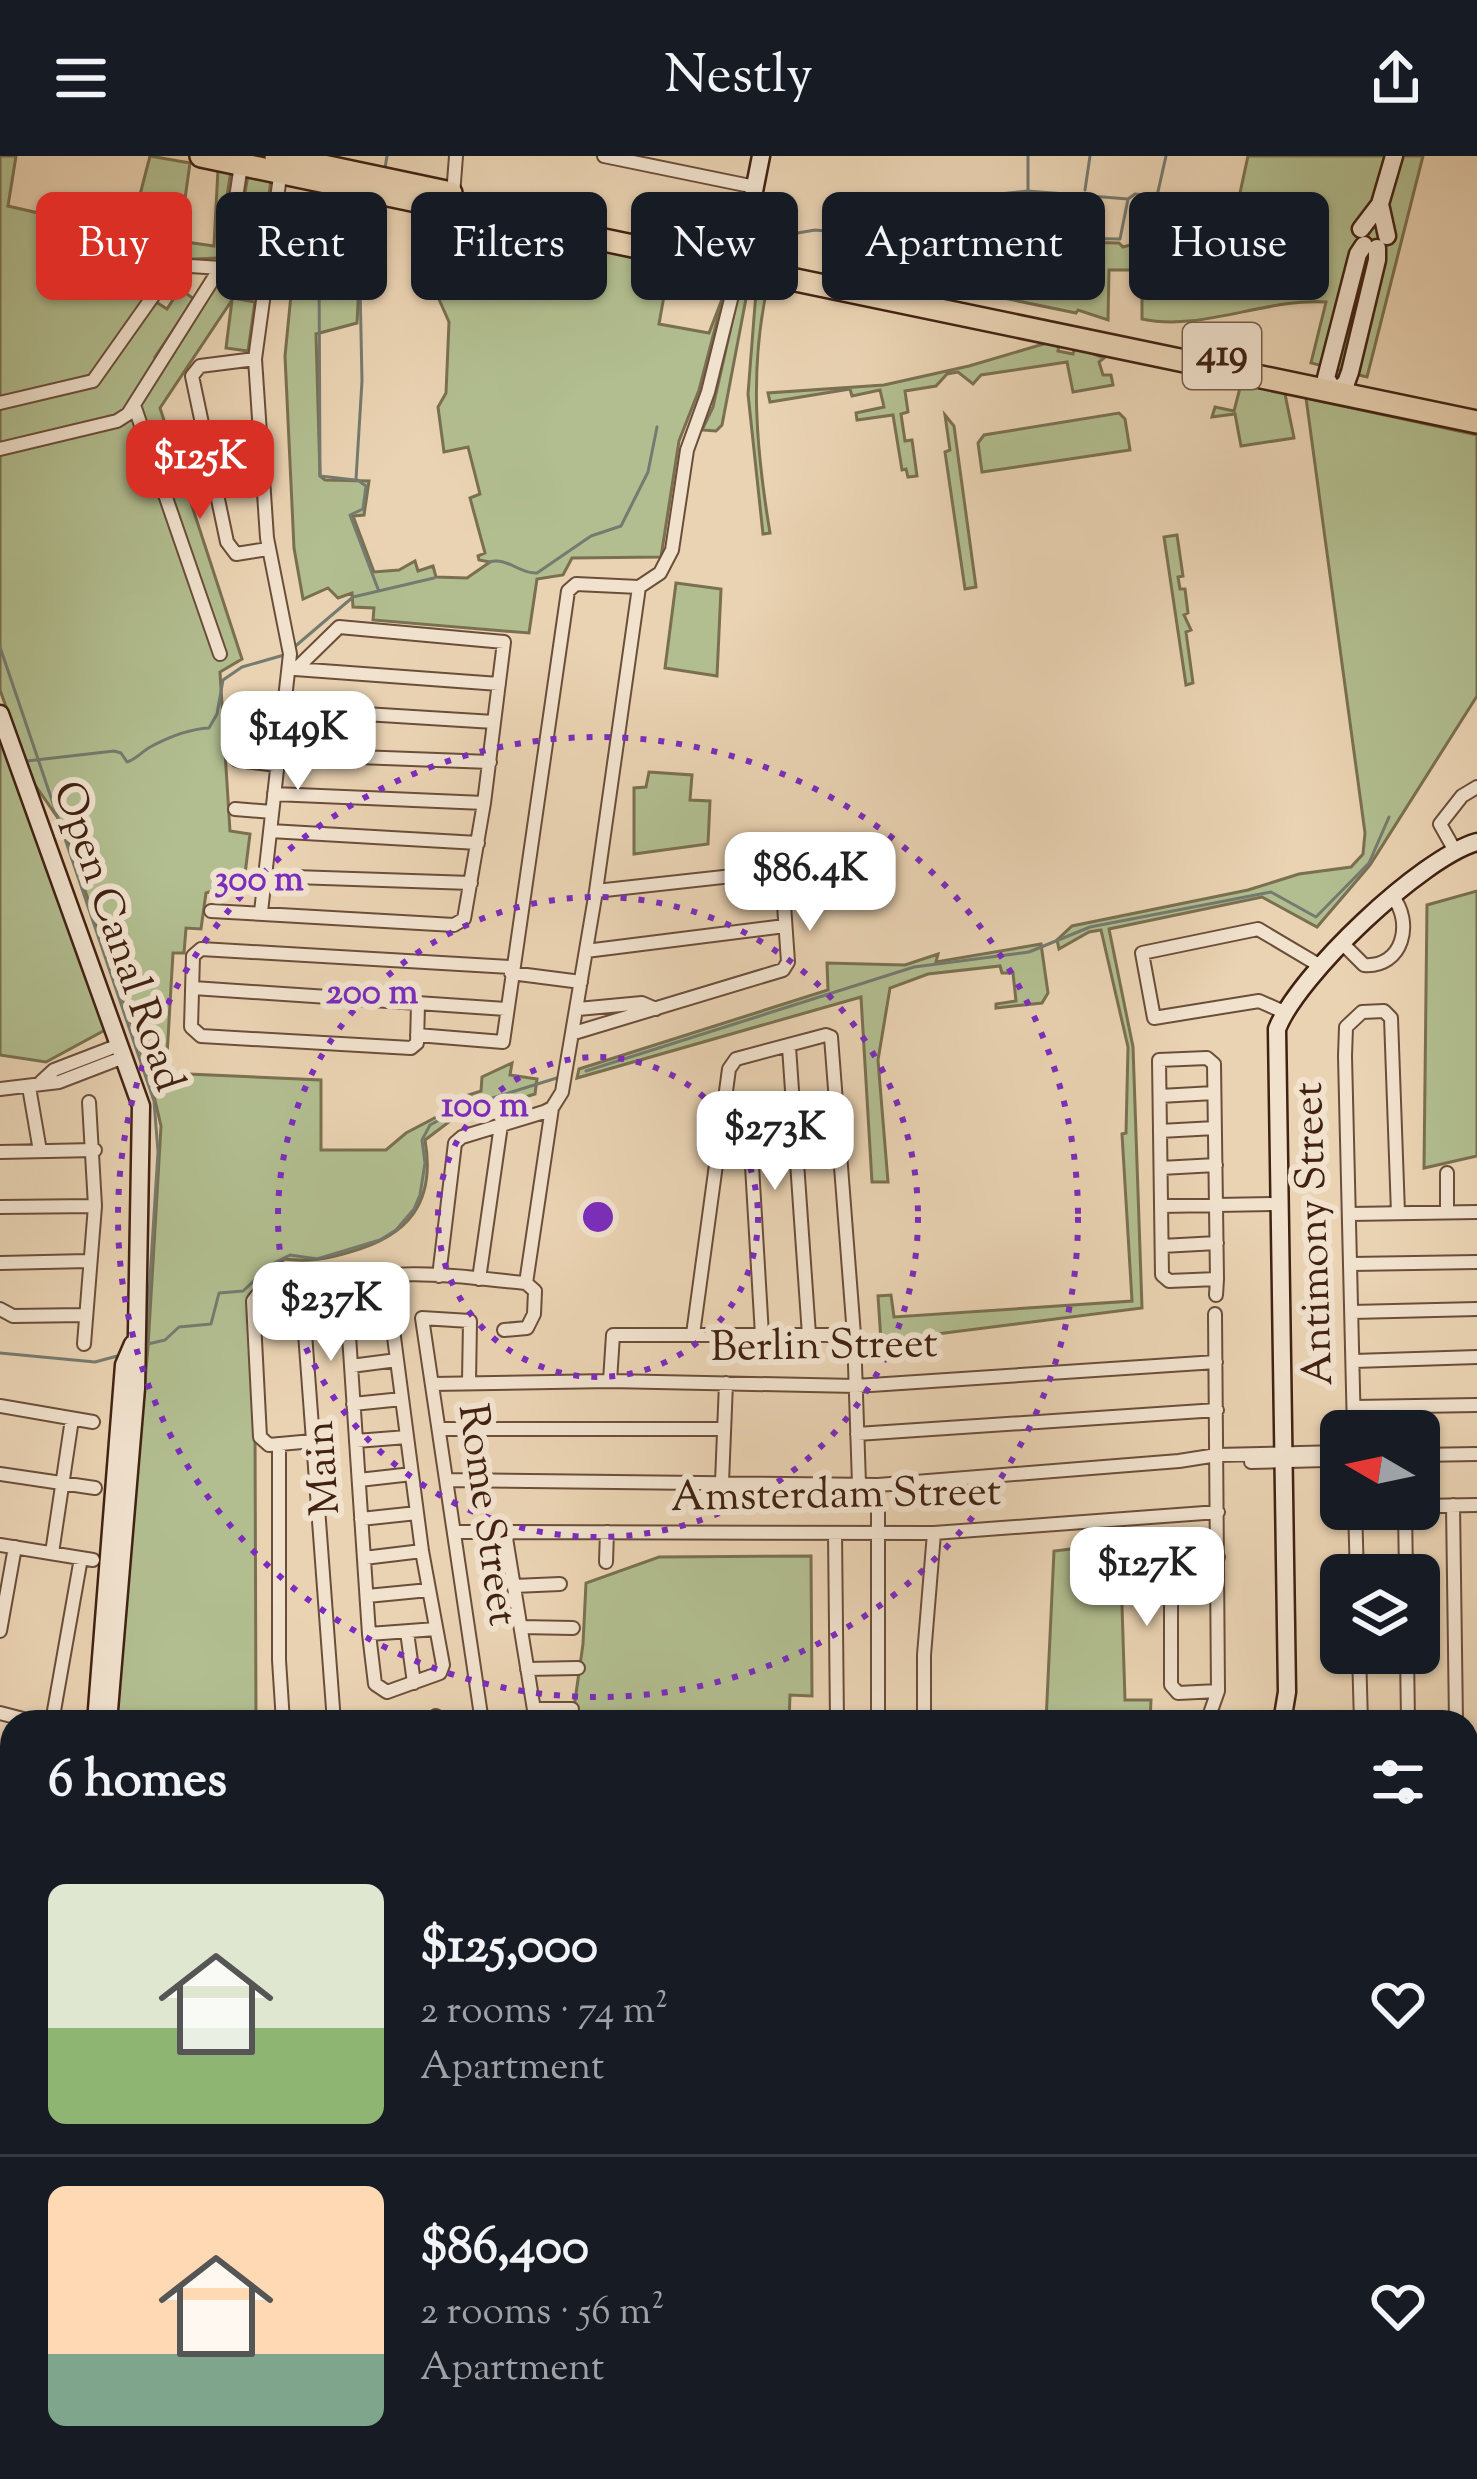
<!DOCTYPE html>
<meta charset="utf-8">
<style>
body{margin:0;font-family:"Sorts Mill Goudy",serif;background:#242831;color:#f1f3f6;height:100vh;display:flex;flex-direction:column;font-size:45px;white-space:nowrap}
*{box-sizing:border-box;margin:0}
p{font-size:39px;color:#9ea1a6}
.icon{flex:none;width:66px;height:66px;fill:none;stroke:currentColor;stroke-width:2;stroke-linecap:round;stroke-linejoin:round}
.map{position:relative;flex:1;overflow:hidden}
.details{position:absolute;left:0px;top:1554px;width:1479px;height:771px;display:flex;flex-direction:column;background:#171b24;border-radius:36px 36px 0 0;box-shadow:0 3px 9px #0004}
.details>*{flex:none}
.banner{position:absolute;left:36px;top:36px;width:1407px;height:108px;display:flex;gap:24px}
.needle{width:78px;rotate:279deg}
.controls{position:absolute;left:1320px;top:1254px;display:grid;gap:24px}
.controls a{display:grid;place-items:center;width:120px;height:120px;border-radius:18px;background:#171b24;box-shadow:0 3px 9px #0004;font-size:60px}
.price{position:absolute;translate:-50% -102px;padding:0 27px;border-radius:24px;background:#fff;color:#222;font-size:39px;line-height:78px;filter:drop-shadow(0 3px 6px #0008)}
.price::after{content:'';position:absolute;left:50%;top:72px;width:36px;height:27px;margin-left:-18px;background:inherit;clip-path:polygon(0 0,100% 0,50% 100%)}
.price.selected{background:#d93025;color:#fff}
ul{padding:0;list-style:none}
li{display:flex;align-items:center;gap:36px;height:300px;padding:0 48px}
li+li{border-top:3px solid #363941}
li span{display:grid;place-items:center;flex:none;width:336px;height:240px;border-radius:18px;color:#555}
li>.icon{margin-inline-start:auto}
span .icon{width:144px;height:144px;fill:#fffc;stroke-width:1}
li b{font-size:51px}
h2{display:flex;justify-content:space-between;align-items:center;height:144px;padding:0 48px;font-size:51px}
.pill{padding:0 42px;border-radius:18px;background:#171b24;box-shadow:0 3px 9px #0004;font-size:42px;line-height:108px}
.pill.selected{background:#d93025;color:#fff}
header{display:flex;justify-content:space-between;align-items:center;height:156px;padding:0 48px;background:#171b24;font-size:54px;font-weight:600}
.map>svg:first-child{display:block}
.green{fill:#b2be90;stroke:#7a7051;stroke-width:3}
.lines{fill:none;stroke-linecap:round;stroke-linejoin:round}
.stream{stroke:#757b70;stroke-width:3}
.river{stroke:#98b7ae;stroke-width:18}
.street-casing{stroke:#6b4e3a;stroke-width:16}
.secondary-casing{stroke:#412212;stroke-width:21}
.highway-casing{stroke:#412212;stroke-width:26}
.street{stroke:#f1e2ce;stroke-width:12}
.secondary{stroke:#f1e2ce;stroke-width:16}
.highway{stroke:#ead3b3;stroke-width:21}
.ring{fill:none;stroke:#7b2cbf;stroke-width:6;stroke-dasharray:6 12}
.labels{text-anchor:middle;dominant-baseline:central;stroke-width:12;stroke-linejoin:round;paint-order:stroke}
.shield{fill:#f1e2ce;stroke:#765c4a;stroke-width:3}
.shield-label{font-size:39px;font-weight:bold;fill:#412212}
.street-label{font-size:42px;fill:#412212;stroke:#f1e2ce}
.centre{fill:#7b2cbf;stroke:#f1e2ce;stroke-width:6}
.ring-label{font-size:36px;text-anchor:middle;font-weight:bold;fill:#7b2cbf;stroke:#f1e2ce;stroke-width:12;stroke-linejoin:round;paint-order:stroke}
</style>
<header><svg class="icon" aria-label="menu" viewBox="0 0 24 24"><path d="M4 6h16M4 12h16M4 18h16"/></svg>Nestly<svg class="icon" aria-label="share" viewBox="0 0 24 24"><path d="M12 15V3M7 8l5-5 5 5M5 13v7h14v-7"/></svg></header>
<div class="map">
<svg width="1477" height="2323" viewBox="0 0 1477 2323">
<rect width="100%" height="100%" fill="#ead3b3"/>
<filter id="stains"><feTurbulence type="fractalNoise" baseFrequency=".00167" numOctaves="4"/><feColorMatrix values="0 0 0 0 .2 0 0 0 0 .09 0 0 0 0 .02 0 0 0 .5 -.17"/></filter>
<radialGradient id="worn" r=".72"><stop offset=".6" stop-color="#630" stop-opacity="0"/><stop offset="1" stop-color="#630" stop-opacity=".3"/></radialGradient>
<!-- green -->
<path class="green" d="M0,0H16L8,50L130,78L214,90L218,13L231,15L217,102L173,104L114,187L153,144L167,153L180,133L194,143L155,201L165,208L234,101L248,19L271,24L261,100L233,142L255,146L248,195L226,192L232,144L160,252L242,503L220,516L230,675L250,678L244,726L206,737L201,773L186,772L184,797H173L166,917L321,924V994H386L406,977L465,946V940L481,935L482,921L512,907L510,919L537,923L535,938L454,962L425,984C436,1047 408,1080 350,1096C327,1103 308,1106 284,1103L249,1139L255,1272L256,1566H115L148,1191L161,970L150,923L62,668L33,626L0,534Z
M150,0L190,7L183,57L163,54L162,62L135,58Z
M1248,0H1423L1367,221L1311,207L1326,146C1265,142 1201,176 1142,163V114H1109L1108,164L1078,154L1076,157L868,114L869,109L920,115L942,112L1024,135L1072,138L1074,86L1119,87L1123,91L1144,85L1229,88Z
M319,34L376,46L360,110L357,167L316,178L320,320L325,324L369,325L364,359L353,360L374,416L399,414L415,405L418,415L433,410L436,421L467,422L490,406L479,404L478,400L485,397L470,342L480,338L468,291L444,296L438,251L446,237L449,166L438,141L436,111L441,109L431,58L528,79L526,99H535L538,79L683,110L681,119V110L671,109L668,120L675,122L667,123L659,168L709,177L724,138L699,234L679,285L661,401L572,402L563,419L537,423L529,477L373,464L374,452L353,451L352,437L338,442L328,432L303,443L294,392L285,200L294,108Z
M742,122L748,132L722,269L716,275L702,274L713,251Z
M760,127L768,128C749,212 756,293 770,377L763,378L748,238L756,136Z
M1050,186L1059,188L1058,195L1073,198L1075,191L1104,202L1099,206L1103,219H1111L1113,229L1073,236L1067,206L981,219L973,228L958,216L947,218L936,230L905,235L908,256L901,258L905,285L912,284L917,320L908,321L906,313L902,314L893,259L857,264L856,257L884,251L880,234L852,240L850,233L770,246L768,237L884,229L969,210Z
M1233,226L1279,233L1285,238L1294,282L1241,290L1235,258L1212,261L1215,251L1234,255L1241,228Z
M1306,242L1477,279V540L1370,709L1317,771L1262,741L1109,773L1133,891L1142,1152L881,1185L878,1140L891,1139L894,1161L1132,1145L1122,978L1126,977L1128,891L1101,774L1089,776L1059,793L1057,784L1072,770L1248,734L1299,718L1351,711L1363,698L1365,677Z
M1119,257L1125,263L1130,294L982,316L978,287L984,279Z
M945,259L954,270L976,431L965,433L945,296L950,294Z
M1177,379L1183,420L1178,421L1180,433H1185L1188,457L1184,459L1191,474L1186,476L1193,527L1186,529L1164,381Z
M676,427L721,433L717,520L665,512Z
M0,582L105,874L46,906L0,899Z
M649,616L692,619L690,644L710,645L708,688L634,698V632L646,631Z
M1477,735V1000L1424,1012L1427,749Z
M1041,788L1048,837L1042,847L996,852V848L1016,845L1013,817H1002L1000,810L928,818L890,832L878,904L888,1026H872L861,841L577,922L579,913L828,834L827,807L905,809L938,798L936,806Z
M1120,1387L1125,1544H1151L1150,1566H1046L1054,1395Z
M811,1400L812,1540L790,1539L789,1566L692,1563L691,1566H572L583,1488L586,1427L659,1401Z"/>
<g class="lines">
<!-- stream -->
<path class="stream" d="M1028,0V35L1128,43L1135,38L1157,40L1166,0
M385,12L387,0
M1085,34L1090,0
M1028,35L963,42V75L972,81L1120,83L1128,43
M348,42L322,87L319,107L320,320L355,324
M378,47L360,129L362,225L356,323L366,330L363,353L350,359L378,433
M780,80L815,74L858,78L961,76
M489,406C508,401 519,418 537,417L591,380L621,370L648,316L657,271
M0,491L154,945L158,996L145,1201
M292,493L353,441L434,422
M27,605L114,595L121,597L127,606C137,603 142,595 152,590C169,581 190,573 209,572L217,558L223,524L242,511L284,499
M586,915L914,811L1029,796L1090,771L1271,736L1316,761L1369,707L1389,661
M148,1188L165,1184L179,1171L211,1168L219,1137L243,1135L272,1108L290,1099L317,1103L380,1084L396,1074L414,1053L420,1039L425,1007L422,984L430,969L463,951L560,921
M0,1197L95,1206L121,1199
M0,2285L12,2278
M106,2313L119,2323
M420,2313L475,2323
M167,2323L183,2313
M1154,2323L1157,2313"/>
<!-- river -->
<path class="river" d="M0,1615L12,1618
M1467,1712L1477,1713"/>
<defs>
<path id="street" d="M604,0L755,31
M453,39L456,0
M255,203L200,210L192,220L227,386L236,398L268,393
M0,247L93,225L175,109L221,112
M134,249L220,498
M0,293L117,265L128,258L227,101L241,9
M295,513L499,528
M284,553L494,566
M279,598L490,606
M237,604L277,609
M274,638L484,647
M235,653L272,656
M270,675L478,687
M1454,693L1440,668L1462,640L1477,631
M265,720L471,727
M211,755L454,769L464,763L484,647L504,486L339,471L296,513
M261,756L290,498L267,382L255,203L281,13
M1344,789L1364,809C1403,812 1414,766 1392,740
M586,795L785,770
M511,817L581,826
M193,832L506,853
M418,848L417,887L411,892L201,880L191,871L193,800L201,793L511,811
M578,853L642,847L656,853
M1284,856L1259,845L1154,862L1142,797L1258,773L1322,811
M574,877L783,814L788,806L782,720L778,715L596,735
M417,879L503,886L568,435L576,428L639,431L660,417L672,394L687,294L708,236L739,111
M789,891L809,1179
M41,926L54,914L119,889
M29,931L40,995
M0,933L59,926L124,901
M1160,940L1214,937
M1160,975L1215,972
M720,982L743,983L751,993L762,1179
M0,996L95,994
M1161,1012L1216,1009
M1161,1050L1279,1048
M0,1051L95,1050
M1447,1055V1017
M1349,1058L1477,1056
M1162,1090L1217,1087
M0,1107L88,1105
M1351,1108L1477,1106
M386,1120L422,1395L443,1509L440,1517L387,1536L375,1528L369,1478L346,1135C373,1105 486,1124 526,1127
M439,1120L455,987L462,981L544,956L552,952L562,936L596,735L639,431
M479,1123L501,969
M1216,1139L1217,1123L1214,908L1207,902L1159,904L1162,1119L1169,1125L1217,1123
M0,1153L13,1160L85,1159
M1352,1156L1477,1153
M348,1171L392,1166
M504,1174L527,1172L534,1158L535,1135L526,1127L552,952
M693,1178L729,913L736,903L826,879L831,881L854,1179L859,1328
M84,1188L95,1050L89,946
M1354,1205L1477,1201
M351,1210L397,1204
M610,1225L613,1179H854
M469,1226L470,1165L422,1162L482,1566
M432,1228L610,1225L856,1230L1216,1206
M353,1248L402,1243
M0,1250L93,1266
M1354,1251L1477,1249
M439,1273H724
M1354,1275L1345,900L1346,871L1362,856L1384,855L1391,862L1398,1057
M857,1278L1217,1254
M313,1285L269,1289L260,1281L253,1145L260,1136L294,1132L302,1137L334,1566
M356,1285L407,1281
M279,1288V1504L283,1566
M1419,1299L1477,1298
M1251,1306L1326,1304
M0,1318L95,1332
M359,1324L412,1318
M446,1324L878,1329L1179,1305L1217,1299L1341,1296
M722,1326L726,1227
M1453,1349L1456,1566
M1419,1350L1477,1349
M1355,1353L1357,1419
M1405,1353L1406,1419
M361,1363L417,1357
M454,1376L934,1377L1218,1356
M505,1376L536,1566
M835,1377L837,1566
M0,1389L93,1404
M52,1397L72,1263
M1218,1401L1171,1407V1529L1178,1537L1218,1535
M364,1402L422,1395
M606,1406L607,1376
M1136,1406L1171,1407
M514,1430L560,1428
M367,1440L429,1434
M521,1471L573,1472
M0,1475L15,1391
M407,1476L414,1527
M369,1478L436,1473
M1359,1497L1361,1566
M1407,1497L1408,1566
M527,1513L578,1512
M534,1553H572
M0,1557L35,1566
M436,1560L437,1566
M52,1566L81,1402
M878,1566V1329
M924,1566V1499L934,1377
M1207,1566L1218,1535L1215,1158
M1467,1656H1477
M0,1684L12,1687
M0,1773L12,1752
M10,1883H12
M0,2214L12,2157
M52,2313L54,2323
M226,2313V2323
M479,2313L533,2323
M620,2320L650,2323
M282,2323L283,2313
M321,2323L322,2313
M552,2323L553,2313
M593,2323L594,2313
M701,2323L702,2313
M1329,2323L1331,2313"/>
<path id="secondary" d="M1380,48L1387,80
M1361,73L1380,48L1394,0
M1364,89L1358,98L1326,222L1335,236L1346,227L1350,216L1377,104V92
M739,111L761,0
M0,558L141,950L136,1232L108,1566
M96,1566L124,1209L133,1188
M1282,1566L1287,1536L1277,873C1298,819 1421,702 1477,686
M0,1795L12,1776
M0,1852L12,1832
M0,1977L12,1978
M1467,2291L1477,2296"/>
<path id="highway" d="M201,0L1477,266
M276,0L451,37"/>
</defs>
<!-- street casing -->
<use href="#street" class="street-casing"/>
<!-- secondary casing -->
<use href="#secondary" class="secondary-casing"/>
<!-- highway casing -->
<use href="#highway" class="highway-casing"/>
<!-- street -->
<use href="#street" class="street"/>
<!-- secondary -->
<use href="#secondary" class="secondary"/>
<!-- highway -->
<use href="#highway" class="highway"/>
</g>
<!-- distance rings -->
<g class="ring">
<circle cx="598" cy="1061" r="160"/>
<circle cx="598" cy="1061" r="320"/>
<circle cx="598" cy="1061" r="480"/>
</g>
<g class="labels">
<!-- shield labels -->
<rect class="shield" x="1183" y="167" width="78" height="66" rx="9"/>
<g class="shield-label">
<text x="1222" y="200">419</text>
</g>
<!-- street labels -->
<g class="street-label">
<text transform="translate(116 781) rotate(71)">Open Canal Road</text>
<text transform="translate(1316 1078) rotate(-92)">Antimony Street</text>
<text transform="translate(824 1192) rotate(-1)">Berlin Street</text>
<text transform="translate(325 1312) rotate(-94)">Main</text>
<text transform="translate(836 1341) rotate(-1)">Amsterdam Street</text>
<text transform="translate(485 1359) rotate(82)">Rome Street</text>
</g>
</g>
<circle cx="598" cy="1061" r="18" class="centre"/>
<g class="ring-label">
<text x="259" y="734">300 m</text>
<text x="372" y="847">200 m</text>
<text x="485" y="960">100 m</text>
</g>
<rect width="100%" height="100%" filter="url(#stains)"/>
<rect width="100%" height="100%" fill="url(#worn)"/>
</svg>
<div class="controls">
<a><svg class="needle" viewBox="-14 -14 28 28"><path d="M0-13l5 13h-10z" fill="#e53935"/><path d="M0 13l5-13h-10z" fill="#9ea1a6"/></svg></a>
<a><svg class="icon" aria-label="layers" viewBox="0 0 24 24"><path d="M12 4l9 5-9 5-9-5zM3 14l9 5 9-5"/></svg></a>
</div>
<b class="price selected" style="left:200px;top:366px">$125K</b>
<b class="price" style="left:298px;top:637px">$149K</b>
<b class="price" style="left:810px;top:778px">$86.4K</b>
<b class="price" style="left:775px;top:1037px">$273K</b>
<b class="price" style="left:331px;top:1208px">$237K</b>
<b class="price" style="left:1147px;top:1473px">$127K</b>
<div class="banner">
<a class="pill selected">Buy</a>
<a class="pill">Rent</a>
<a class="pill">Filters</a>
<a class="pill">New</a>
<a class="pill">Apartment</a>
<a class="pill">House</a>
</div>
<section class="details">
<h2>6 homes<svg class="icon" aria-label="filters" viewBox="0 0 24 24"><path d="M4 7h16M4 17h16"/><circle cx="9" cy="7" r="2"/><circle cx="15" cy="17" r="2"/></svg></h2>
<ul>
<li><span style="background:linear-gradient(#dfe7d0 60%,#8fb573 0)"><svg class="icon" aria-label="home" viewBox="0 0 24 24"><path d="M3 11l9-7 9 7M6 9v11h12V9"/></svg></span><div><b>$125,000</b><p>2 rooms · 74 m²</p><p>Apartment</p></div><svg class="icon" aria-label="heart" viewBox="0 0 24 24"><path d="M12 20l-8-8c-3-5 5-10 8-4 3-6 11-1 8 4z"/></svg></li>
<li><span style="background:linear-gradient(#ffd9b3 70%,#7fa58c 0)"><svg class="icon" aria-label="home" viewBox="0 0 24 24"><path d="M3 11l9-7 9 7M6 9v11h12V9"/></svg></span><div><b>$86,400</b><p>2 rooms · 56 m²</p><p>Apartment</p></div><svg class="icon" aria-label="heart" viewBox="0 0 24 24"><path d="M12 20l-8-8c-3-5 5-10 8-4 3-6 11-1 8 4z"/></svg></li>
</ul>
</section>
</div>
